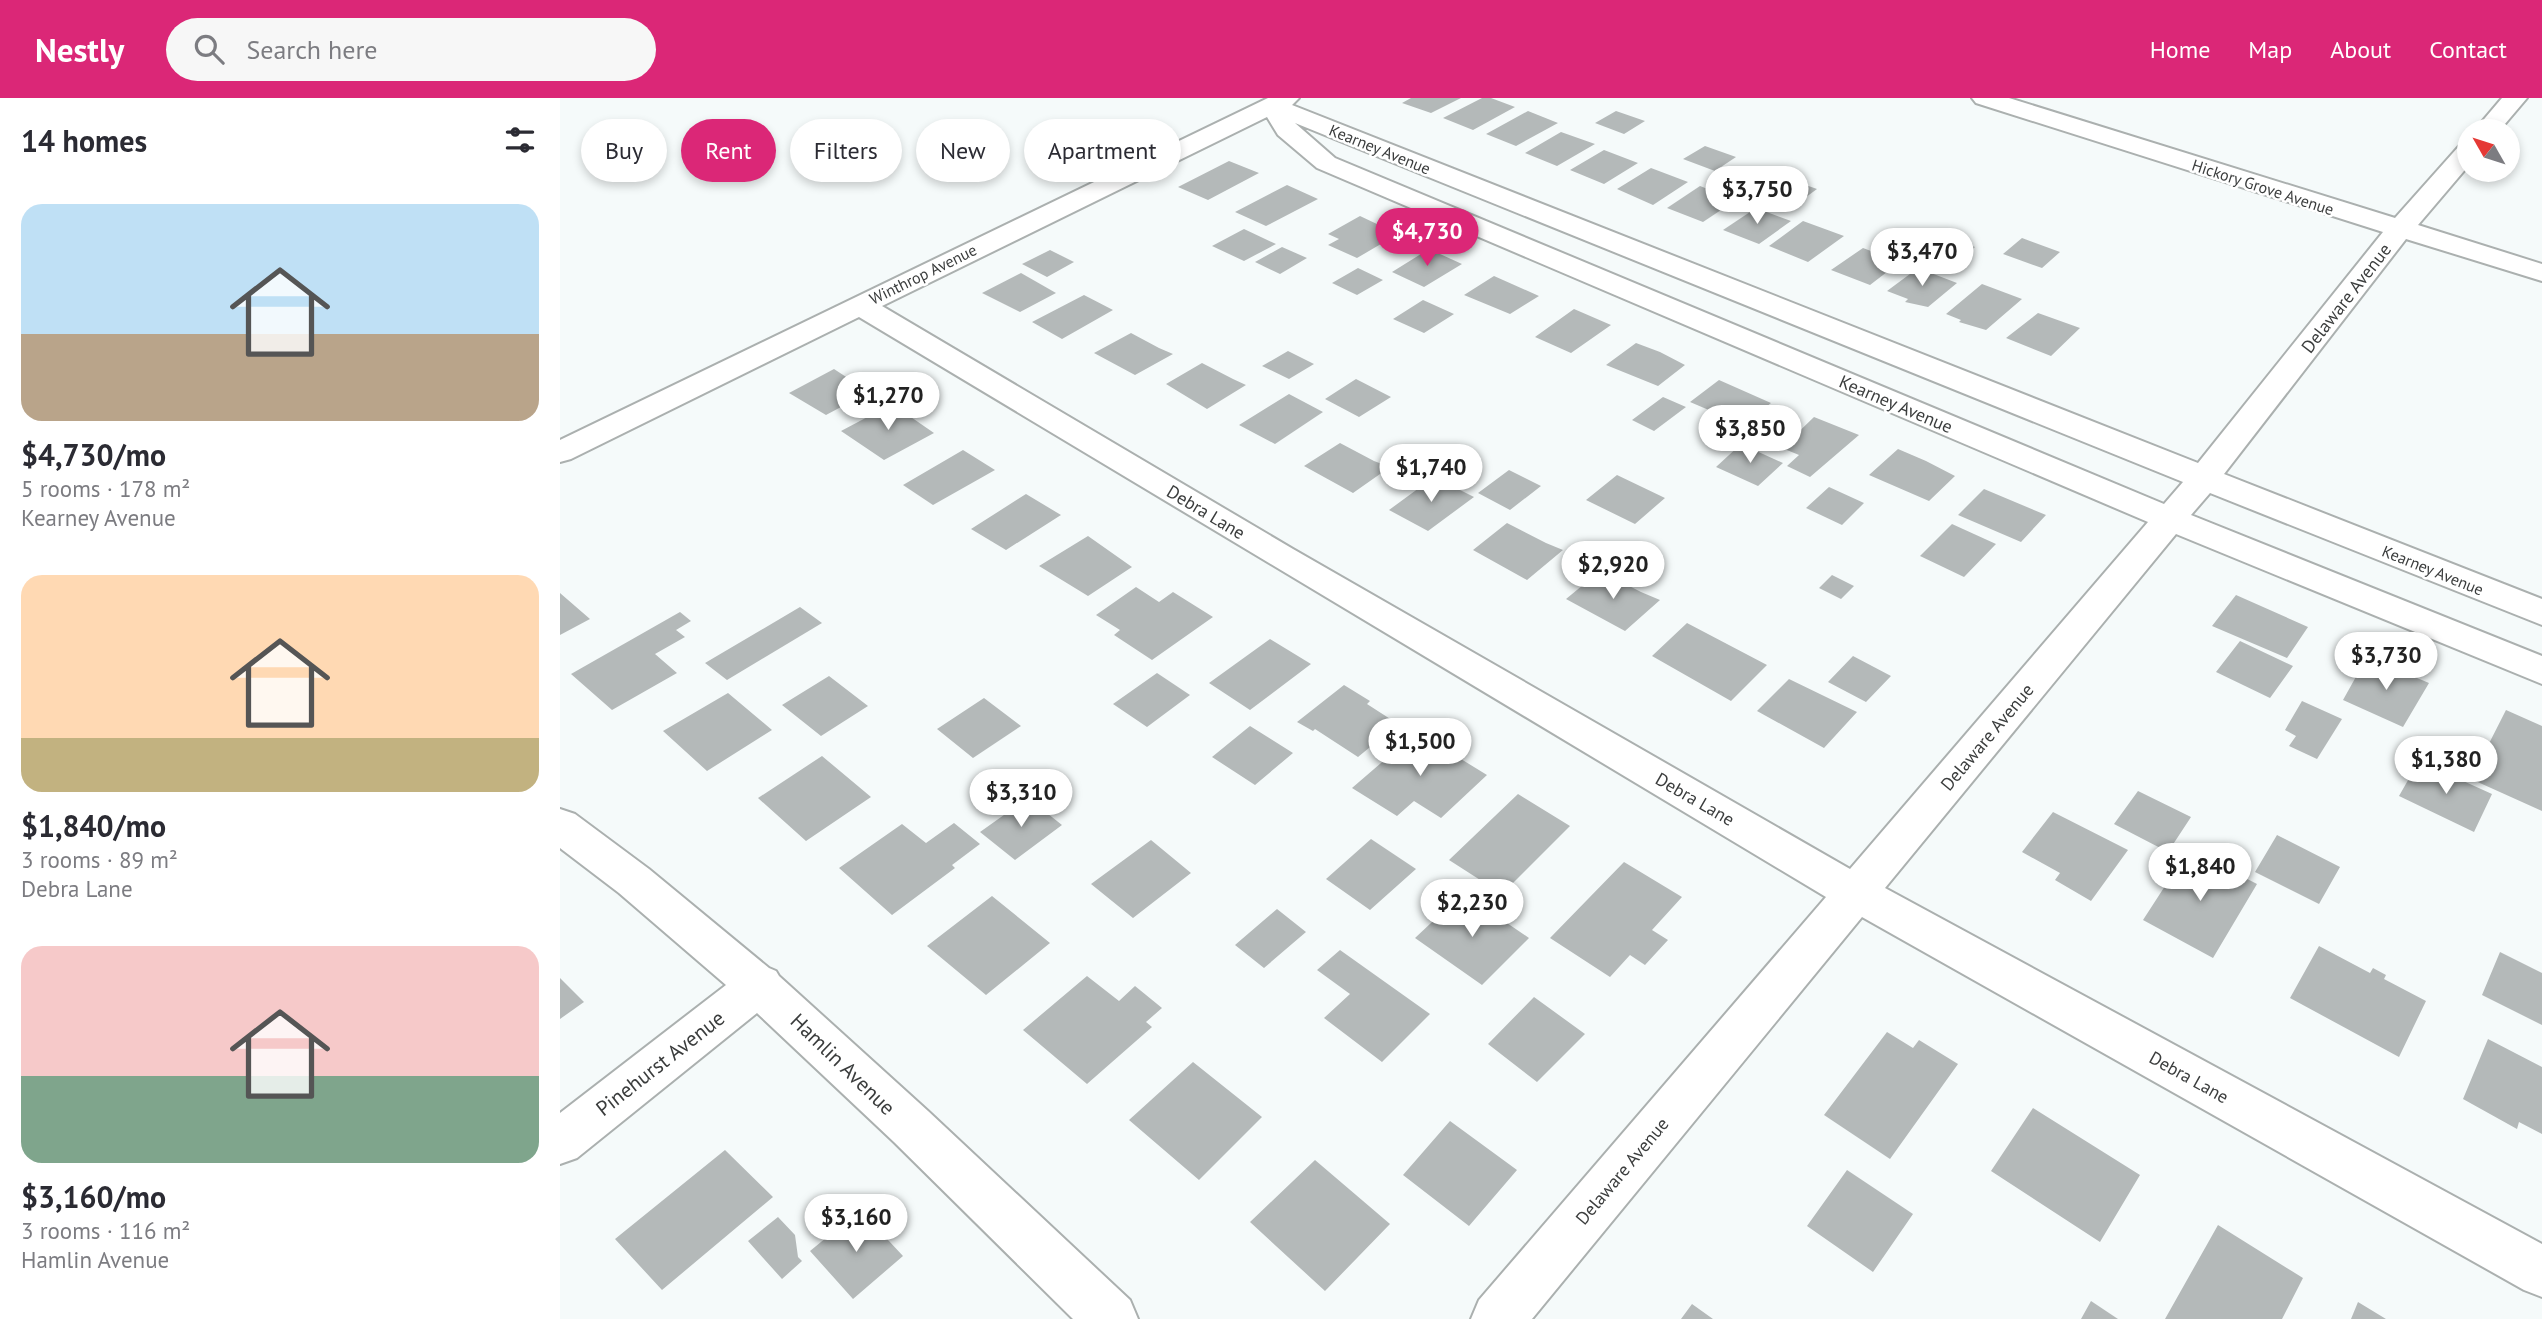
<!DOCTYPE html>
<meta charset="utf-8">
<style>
body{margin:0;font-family:"PT Sans",sans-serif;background:#f7f7f7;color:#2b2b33;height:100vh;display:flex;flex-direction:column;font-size:26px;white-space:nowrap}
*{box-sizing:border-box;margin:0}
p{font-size:23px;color:#7c7c81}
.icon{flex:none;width:38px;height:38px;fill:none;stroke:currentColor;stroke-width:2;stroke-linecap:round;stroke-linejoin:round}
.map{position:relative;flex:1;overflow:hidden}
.side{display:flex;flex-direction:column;background:#fff;width:560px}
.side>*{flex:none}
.banner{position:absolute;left:21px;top:21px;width:665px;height:63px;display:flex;gap:14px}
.needle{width:46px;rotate:309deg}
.tools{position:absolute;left:1897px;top:21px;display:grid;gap:14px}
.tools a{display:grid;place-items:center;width:63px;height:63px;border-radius:50%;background:#fff;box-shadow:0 4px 10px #0003;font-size:35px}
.price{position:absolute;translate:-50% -60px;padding:0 16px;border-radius:24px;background:#fff;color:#222;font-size:23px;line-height:46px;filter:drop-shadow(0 2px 4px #0008)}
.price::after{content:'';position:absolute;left:50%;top:42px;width:21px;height:16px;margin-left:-10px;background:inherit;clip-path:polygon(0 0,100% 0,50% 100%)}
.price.active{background:#db2777;color:#fff}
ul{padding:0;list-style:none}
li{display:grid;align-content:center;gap:14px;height:371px;padding:0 21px}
li span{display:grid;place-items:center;height:217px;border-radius:21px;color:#555}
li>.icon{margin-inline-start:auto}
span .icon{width:126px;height:126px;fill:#fffc;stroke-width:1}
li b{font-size:30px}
h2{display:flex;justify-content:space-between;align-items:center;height:84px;padding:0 21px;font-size:30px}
.chip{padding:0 24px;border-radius:32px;background:#fff;box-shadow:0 4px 10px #0003;font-size:24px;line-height:63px}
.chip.active{background:#db2777;color:#fff}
header{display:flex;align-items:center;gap:42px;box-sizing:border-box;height:98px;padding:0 35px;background:#db2777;color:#fff}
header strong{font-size:33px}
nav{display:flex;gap:38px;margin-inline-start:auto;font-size:24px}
.search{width:490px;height:63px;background:#f7f7f7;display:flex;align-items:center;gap:18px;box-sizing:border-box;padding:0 24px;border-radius:38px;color:#7c7c81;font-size:26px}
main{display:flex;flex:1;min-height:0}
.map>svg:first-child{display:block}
.building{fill:#b4b9b9}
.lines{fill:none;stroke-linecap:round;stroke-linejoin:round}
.minor-casing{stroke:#abb0af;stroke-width:4}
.minor{fill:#fff;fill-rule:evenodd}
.labels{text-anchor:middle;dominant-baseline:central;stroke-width:5;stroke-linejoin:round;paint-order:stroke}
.far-street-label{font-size:16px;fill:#3b3d3d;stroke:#fff}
.street-label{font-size:18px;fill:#3b3d3d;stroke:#fff}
.near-street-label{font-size:21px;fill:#3b3d3d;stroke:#fff}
</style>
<header>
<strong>Nestly</strong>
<div class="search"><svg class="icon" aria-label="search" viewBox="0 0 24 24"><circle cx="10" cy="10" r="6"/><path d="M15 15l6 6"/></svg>Search here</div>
<nav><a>Home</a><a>Map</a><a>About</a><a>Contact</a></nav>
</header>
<main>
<section class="side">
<h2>14 homes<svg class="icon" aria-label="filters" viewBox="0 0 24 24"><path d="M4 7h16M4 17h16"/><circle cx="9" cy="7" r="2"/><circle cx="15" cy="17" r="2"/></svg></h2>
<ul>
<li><span style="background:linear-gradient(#bfe0f5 60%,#b9a48a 0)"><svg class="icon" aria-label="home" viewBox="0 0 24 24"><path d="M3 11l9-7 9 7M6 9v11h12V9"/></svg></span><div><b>$4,730/mo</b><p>5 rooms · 178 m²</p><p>Kearney Avenue</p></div></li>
<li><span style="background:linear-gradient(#ffd9b3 75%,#c2b280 0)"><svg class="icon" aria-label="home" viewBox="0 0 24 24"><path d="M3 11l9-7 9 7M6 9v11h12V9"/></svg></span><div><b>$1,840/mo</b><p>3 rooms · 89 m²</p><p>Debra Lane</p></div></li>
<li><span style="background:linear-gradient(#f6c9c9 60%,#7fa58c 0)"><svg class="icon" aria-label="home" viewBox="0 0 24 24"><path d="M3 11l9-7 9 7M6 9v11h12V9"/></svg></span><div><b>$3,160/mo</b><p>3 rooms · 116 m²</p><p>Hamlin Avenue</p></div></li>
</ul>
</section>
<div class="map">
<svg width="1982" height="1221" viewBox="0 0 1982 1221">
<rect width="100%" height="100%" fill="#f5fafa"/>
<!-- building -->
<path class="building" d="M851,0H901L871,15L842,5Z
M922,0H931L955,9L913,32L883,20Z
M968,13L998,25L956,48L926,36Z
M1056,13L1085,23L1064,36L1035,25Z
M1001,34L1035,46L997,68L965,55Z
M1145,48L1176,59L1155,73L1123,61Z
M1044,52L1078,65L1044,86L1010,72Z
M669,63L699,75L648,102L618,89Z
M1196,68L1221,73L1217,75L1222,77L1203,90L1177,80Z
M1091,70L1128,84L1093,107L1057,91Z
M1226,80L1257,91L1238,105L1206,93Z
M727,87L758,101L706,128L675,114Z
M1140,88L1176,102L1143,124L1107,110Z
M1196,110L1231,123L1199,146L1163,132Z
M800,118L838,136L797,160L768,147L779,141L768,136Z
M1243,123L1284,138L1248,164L1209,148Z
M684,131L716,146L684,163L652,148Z
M1380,137L1415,149L1396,165L1361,152Z
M1462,140L1500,154L1482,170L1443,156Z
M722,149L747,160L720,176L695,164Z
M1303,150L1340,164L1310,187L1271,172Z
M869,151L902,166L864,189L832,174Z
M490,152L514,164L487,179L462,166Z
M798,170L823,182L797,197L772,185Z
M1358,170L1397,185L1368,209L1345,204L1348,201L1327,193Z
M461,175L496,195L460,214L422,195Z
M934,178L979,198L950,216L904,197Z
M1422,186L1462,201L1426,232L1399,224L1401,222L1386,216Z
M524,197L553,212L502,241L472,224Z
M863,202L894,216L864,235L833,221Z
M1014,211L1051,227L1011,255L975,239Z
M1478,215L1520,230L1491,258L1446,240Z
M571,235L599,250L613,256L575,277L534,255Z
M1076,245L1100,254L1125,267L1098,288L1046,267Z
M728,253L754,266L729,281L702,268Z
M642,265L673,281L686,287L647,311L606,286Z
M274,271L309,294L266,317L229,295Z
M796,281L831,299L799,319L765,301Z
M1159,282L1211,305L1184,327L1130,304Z
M729,296L763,314L715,346L679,327Z
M1103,299L1126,309L1094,333L1072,322Z
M332,306L374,335L324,362L281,333Z
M1254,319L1299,337L1250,379L1227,368L1239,357L1222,350Z
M780,345L814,363L830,369L793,395L744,368Z
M1181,346L1223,365L1198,388L1156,369Z
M1338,351L1366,363L1395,378L1369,403L1309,377Z
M403,352L435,372L373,407L343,387Z
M949,372L981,388L950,412L918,395Z
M1057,377L1105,400L1075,426L1026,402Z
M874,379L914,399L868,433L829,412Z
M1269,389L1304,405L1282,427L1246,410Z
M1424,391L1486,417L1461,444L1398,417Z
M466,396L501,417L446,452L411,431Z
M947,425L986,445L1003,452L967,482L913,452Z
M1392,426L1436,446L1404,479L1360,458Z
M528,438L572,469L528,498L479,468Z
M1040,473L1081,494L1100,502L1065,533L1006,501Z
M1272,477L1294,488L1281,501L1259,490Z
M576,489L599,504L613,494L653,519L592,562L554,537L560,532L536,517Z
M0,495L30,521L0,537Z
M1676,497L1748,529L1727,560L1652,528Z
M240,509L262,525L167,582L145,565Z
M120,514L131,523L116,532L125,539L95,556L117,575L52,612L11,576Z
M1127,525L1207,567L1171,603L1092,558Z
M710,541L751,566L690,612L649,585Z
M1680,543L1733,568L1710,600L1656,574Z
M1293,558L1331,578L1306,604L1268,584Z
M1807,559L1869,585L1843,629L1783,602Z
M597,575L630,597L587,629L553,606Z
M269,578L308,608L261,638L222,607Z
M1229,581L1297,614L1264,650L1197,613Z
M784,587L810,603L807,606L838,626L798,659L755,631L753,633L737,624Z
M168,595L212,632L147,673L103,633Z
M424,600L461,628L413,660L377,631Z
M1742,603L1782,621L1757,661L1729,648L1736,638L1725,632Z
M1946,612L1982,628V713L1911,681Z
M690,628L733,655L695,687L652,659Z
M857,634L927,677L881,720L854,703L837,718L792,690Z
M262,658L311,699L246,743L198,700Z
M1859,663L1932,696L1914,734L1839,698Z
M1578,693L1631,719L1608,754L1554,726Z
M958,696L1010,728L942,796L889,762Z
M468,700L502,727L455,762L420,734Z
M1493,714L1568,752L1531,803L1495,782L1500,775L1462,754Z
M394,725L420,746L392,767L395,770L332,817L279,770L342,726L366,745Z
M1717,737L1780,769L1759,806L1695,774Z
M811,741L856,771L810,812L766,781Z
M591,742L631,775L573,820L531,786Z
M1629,751L1697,786L1653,860L1583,822Z
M1064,764L1122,799L1092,832L1108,842L1085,867L1070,857L1050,879L990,840Z
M903,795L969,840L922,887L855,840Z
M432,798L490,845L426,897L367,848Z
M717,811L746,834L704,870L675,847Z
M1759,848L1810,875L1813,870L1826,877L1824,881L1866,903L1839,959L1730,900Z
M780,852L870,916L822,964L764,920L790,896L757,872Z
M1940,854L1982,875V927L1922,897Z
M527,878L559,903L575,888L602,910L586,924L592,929L527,986L463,932Z
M0,880L24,904L0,921Z
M974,899L1025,936L977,984L928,946Z
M1327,934L1353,950L1359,942L1398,966L1330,1061L1264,1017Z
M1928,941L1982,969V1036L1959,1024L1957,1031L1903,1001Z
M633,964L702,1019L639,1082L569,1022Z
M1473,1010L1580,1077L1540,1144L1431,1073Z
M890,1023L957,1072L909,1128L843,1077Z
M165,1052L213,1099L102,1192L55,1141Z
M755,1062L830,1126L765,1193L690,1124Z
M1287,1072L1353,1116L1313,1174L1247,1128Z
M300,1112L343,1158L293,1201L250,1153Z
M218,1119L235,1137L238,1159L242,1163L222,1181L188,1143Z
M1658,1127L1743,1180L1722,1221H1605Z
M1531,1203L1558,1221H1521Z
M1798,1204L1826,1221H1791Z
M1132,1206L1153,1221H1121Z"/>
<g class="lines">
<defs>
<path id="minor" d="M708,0H739L732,7L1638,365L1823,134L1416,5L1412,0H1449L1835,120L1900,47L1909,45V67L1858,127L1982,166V183L1846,141L1664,376L1982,501V527L1650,395L1631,417L1982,558V586L1616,436L1325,790L1982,1146V1199L1964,1192L1302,819L972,1221H911L919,1202L1266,799L299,219L11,361L0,364V342ZM707,19L718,37L757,70L1588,424L1290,771L733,451L322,208ZM735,25L1623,384L1604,406L775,60Z
M1942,0H1967L1939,33H1914Z
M0,711L15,716L89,771L209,870L216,873L219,878L368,1013L570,1202L578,1221H513L334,1044L197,915L17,1060L0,1066V1015L166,887L59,795L0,750Z"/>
</defs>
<!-- minor casing -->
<use href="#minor" class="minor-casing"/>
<!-- minor -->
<use href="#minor" class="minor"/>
</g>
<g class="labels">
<!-- far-street labels -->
<g class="far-street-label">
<text transform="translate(820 51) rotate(22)">Kearney Avenue</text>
<text transform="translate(1703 89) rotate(18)">Hickory Grove Avenue</text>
<text transform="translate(363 176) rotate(-26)">Winthrop Avenue</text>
<text transform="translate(1873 472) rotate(22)">Kearney Avenue</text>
</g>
<!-- street labels -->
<g class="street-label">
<text transform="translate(1786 200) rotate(-52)">Delaware Avenue</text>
<text transform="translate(1336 306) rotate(23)">Kearney Avenue</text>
<text transform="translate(646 414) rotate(31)">Debra Lane</text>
<text transform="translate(1427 639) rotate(-50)">Delaware Avenue</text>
<text transform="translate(1135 701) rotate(30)">Debra Lane</text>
<text transform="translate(1629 979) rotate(29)">Debra Lane</text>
<text transform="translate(1062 1073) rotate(-50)">Delaware Avenue</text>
</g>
<!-- near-street labels -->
<g class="near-street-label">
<text transform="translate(100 965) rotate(-38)">Pinehurst Avenue</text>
<text transform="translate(283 966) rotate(44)">Hamlin Avenue</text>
</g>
</g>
</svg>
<div class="tools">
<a><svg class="needle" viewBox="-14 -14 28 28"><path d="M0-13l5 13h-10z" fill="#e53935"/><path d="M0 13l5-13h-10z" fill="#7c7c81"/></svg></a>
</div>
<b class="price" style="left:1197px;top:128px">$3,750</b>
<b class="price active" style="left:867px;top:170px">$4,730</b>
<b class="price" style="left:1362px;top:190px">$3,470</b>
<b class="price" style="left:328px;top:334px">$1,270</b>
<b class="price" style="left:1190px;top:367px">$3,850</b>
<b class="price" style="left:871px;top:406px">$1,740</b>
<b class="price" style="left:1053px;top:503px">$2,920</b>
<b class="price" style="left:1826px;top:594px">$3,730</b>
<b class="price" style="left:860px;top:680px">$1,500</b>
<b class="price" style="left:1886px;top:698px">$1,380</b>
<b class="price" style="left:461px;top:731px">$3,310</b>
<b class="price" style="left:1640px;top:805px">$1,840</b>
<b class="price" style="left:912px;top:841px">$2,230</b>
<b class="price" style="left:296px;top:1156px">$3,160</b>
<div class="banner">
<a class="chip">Buy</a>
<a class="chip active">Rent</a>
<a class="chip">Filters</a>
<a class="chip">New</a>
<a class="chip">Apartment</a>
</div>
</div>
</main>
